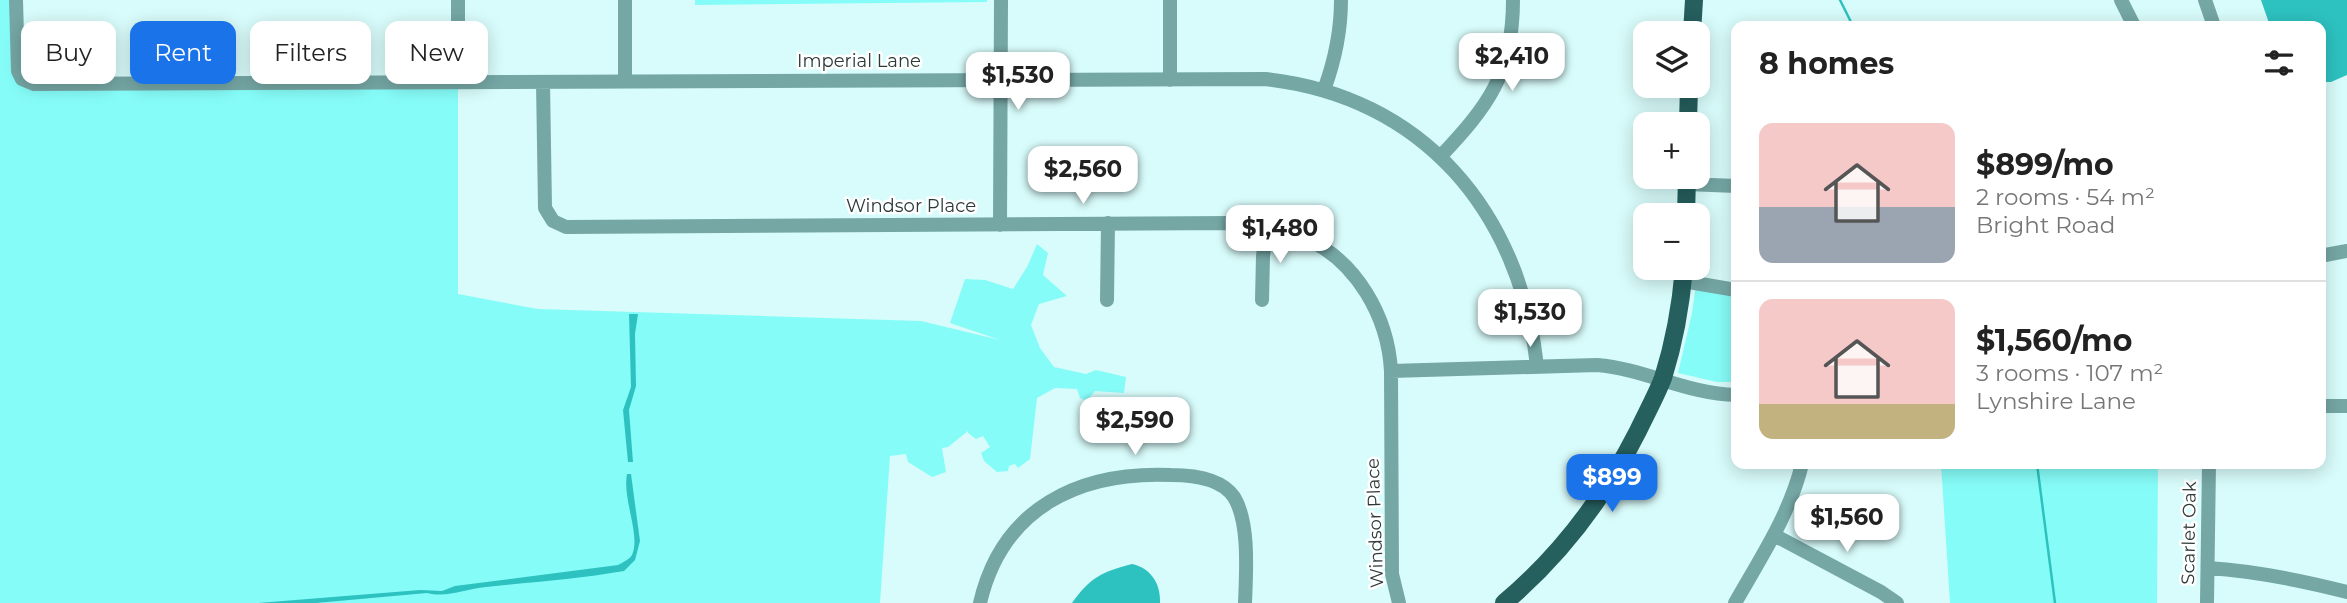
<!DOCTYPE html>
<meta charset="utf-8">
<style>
body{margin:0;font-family:Montserrat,sans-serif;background:#f2f2f2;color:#222;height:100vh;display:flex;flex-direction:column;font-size:26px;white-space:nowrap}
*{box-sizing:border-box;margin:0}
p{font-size:23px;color:#767676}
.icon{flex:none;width:38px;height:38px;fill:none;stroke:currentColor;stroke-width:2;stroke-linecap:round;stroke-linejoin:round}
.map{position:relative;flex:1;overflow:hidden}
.sheet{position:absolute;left:1731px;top:21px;width:595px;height:448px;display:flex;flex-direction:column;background:#fff;border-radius:14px;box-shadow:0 4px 18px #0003}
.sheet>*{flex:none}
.guide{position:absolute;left:21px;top:21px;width:665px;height:63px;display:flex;gap:14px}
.buttons{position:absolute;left:1633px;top:21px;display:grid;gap:14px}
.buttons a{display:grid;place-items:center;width:77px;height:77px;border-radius:14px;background:#fff;box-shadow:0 4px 18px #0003;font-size:35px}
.price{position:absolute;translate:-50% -60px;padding:0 16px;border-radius:14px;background:#fff;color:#222;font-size:23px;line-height:46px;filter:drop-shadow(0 2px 4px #0008)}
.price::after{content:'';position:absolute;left:50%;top:42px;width:21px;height:16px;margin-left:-10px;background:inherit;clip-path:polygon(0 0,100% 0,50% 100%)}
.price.selected{background:#1a73e8;color:#fff}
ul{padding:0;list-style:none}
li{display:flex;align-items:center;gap:21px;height:175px;padding:0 28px}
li+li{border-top:2px solid #e0e0e0}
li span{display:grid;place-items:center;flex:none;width:196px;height:140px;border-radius:14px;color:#555}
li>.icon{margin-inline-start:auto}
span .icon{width:84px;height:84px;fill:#fffc;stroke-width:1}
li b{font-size:30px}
h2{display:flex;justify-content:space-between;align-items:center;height:84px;padding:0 28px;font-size:30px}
.pill{padding:0 24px;border-radius:14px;background:#fff;box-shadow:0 4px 18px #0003;font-size:24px;line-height:63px}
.pill.selected{background:#1a73e8;color:#fff}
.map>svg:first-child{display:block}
.green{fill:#86fcf8}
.water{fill:#2dc2c0}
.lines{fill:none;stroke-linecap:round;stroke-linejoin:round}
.stream{stroke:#2dc2c0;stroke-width:2.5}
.minor{stroke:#75a7a5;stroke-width:14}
.major{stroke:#255f5e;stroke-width:18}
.labels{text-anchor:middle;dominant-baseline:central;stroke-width:5;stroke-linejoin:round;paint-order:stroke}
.street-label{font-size:18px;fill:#2b3938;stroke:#fff}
</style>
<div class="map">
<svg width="2347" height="603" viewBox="0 0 2347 603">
<rect width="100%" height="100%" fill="#d8fcfb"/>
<!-- green -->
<path class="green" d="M0,0H16L22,79L458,82V294L538,309L921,321L1000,340L950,323L965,279L985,280L1013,289L1027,267L1037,244L1048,253L1043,275L1067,296L1039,304L1031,325L1040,348L1054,367L1086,374L1096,370L1126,377L1124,393L1095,391L1087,401L1080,398L1077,389L1055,388L1037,398L1030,459L1018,468L1015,464L1009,466L1008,471L997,472L984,461L981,453L990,447L983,436L976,439L968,433V431L948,447L942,448L946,472L932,477L908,462L906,454L890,456L880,603H0Z
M695,0H987V2L695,5Z
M1696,285L1736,295V382H1717L1678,373L1692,313Z
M1941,464H2158L2157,603H1950Z"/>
<!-- water -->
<path class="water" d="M2261,0H2347V75L2331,82H2321L2320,26H2270Z
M629,314H638L635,334L636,386L629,410L633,462H628L623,410L631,387Z
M627,474H631L640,541L635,560L624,571C579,579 532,582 486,587C466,589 447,598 427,593L316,603H258L420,590L442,591L455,586L618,565C623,562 629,560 632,555C641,536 622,498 627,474Z
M1132,564C1151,568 1161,584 1160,603H1072C1090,578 1101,572 1132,564Z"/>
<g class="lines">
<!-- stream -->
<path class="stream" d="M1840,0L1853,26
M2037,464L2055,603"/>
<!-- minor -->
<path class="minor" d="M16,0L18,71L22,79L34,84L1265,79C1423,96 1520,212 1537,366
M458,0V82
M625,0V81
M1170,0V80
M2121,0L2134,26
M2205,0L2214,26
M543,82L545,208L553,221L566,227L1232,223C1256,225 1282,228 1305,238C1357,261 1388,317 1391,371L1392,574L1399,603
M1324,90C1335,60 1341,31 1341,0
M1440,157C1488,106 1513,74 1513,0
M1687,184L1736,186
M1000,225L1001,0
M2320,256L2347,251
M1683,281L1736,290
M1107,300L1108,223
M1262,300L1263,256L1267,228
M1391,371L1597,365C1645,369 1687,394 1736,395
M2320,406H2347
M1774,535L1881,592L1897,603
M2208,568C2256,571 2300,580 2347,592
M980,603C1002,508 1079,471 1171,475C1192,475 1221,478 1234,497C1250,523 1246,574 1245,603
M1735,603C1760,559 1790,514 1802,464
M2207,603L2209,464"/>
<!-- major -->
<path class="major" d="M1692,33L1694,0
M1688,124L1689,86
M1686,215L1687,177
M1504,603C1561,555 1604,498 1638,431C1646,414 1656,396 1663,378C1674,343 1681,304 1684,268"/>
</g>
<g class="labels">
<!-- street labels -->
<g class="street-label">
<text x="859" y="61">Imperial Lane</text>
<text x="911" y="206">Windsor Place</text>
<text transform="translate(1375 523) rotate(-92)">Windsor Place</text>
<text transform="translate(2189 533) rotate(-89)">Scarlet Oak</text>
</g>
</g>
</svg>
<div class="buttons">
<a><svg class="icon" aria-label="layers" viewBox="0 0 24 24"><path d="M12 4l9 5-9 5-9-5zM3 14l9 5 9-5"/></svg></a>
<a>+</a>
<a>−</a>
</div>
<b class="price" style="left:1512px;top:93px">$2,410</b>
<b class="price" style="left:1018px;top:112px">$1,530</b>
<b class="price" style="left:1083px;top:206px">$2,560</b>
<b class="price" style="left:1280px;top:265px">$1,480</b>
<b class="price" style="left:1530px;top:349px">$1,530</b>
<b class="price" style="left:1135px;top:457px">$2,590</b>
<b class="price selected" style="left:1612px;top:514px">$899</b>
<b class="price" style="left:1847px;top:554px">$1,560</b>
<div class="guide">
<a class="pill">Buy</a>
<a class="pill selected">Rent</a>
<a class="pill">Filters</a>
<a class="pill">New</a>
</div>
<section class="sheet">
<h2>8 homes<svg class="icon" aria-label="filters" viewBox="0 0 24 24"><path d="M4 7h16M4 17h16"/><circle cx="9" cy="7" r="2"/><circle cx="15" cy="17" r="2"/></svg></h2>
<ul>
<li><span style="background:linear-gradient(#f6c9c9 60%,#9aa5b1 0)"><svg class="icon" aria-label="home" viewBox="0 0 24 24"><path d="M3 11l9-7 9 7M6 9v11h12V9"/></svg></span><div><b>$899/mo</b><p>2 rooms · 54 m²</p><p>Bright Road</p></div></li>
<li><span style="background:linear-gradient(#f6c9c9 75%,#c2b280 0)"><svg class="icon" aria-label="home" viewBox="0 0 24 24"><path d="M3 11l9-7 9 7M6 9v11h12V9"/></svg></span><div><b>$1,560/mo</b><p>3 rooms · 107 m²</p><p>Lynshire Lane</p></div></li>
</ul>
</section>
</div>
